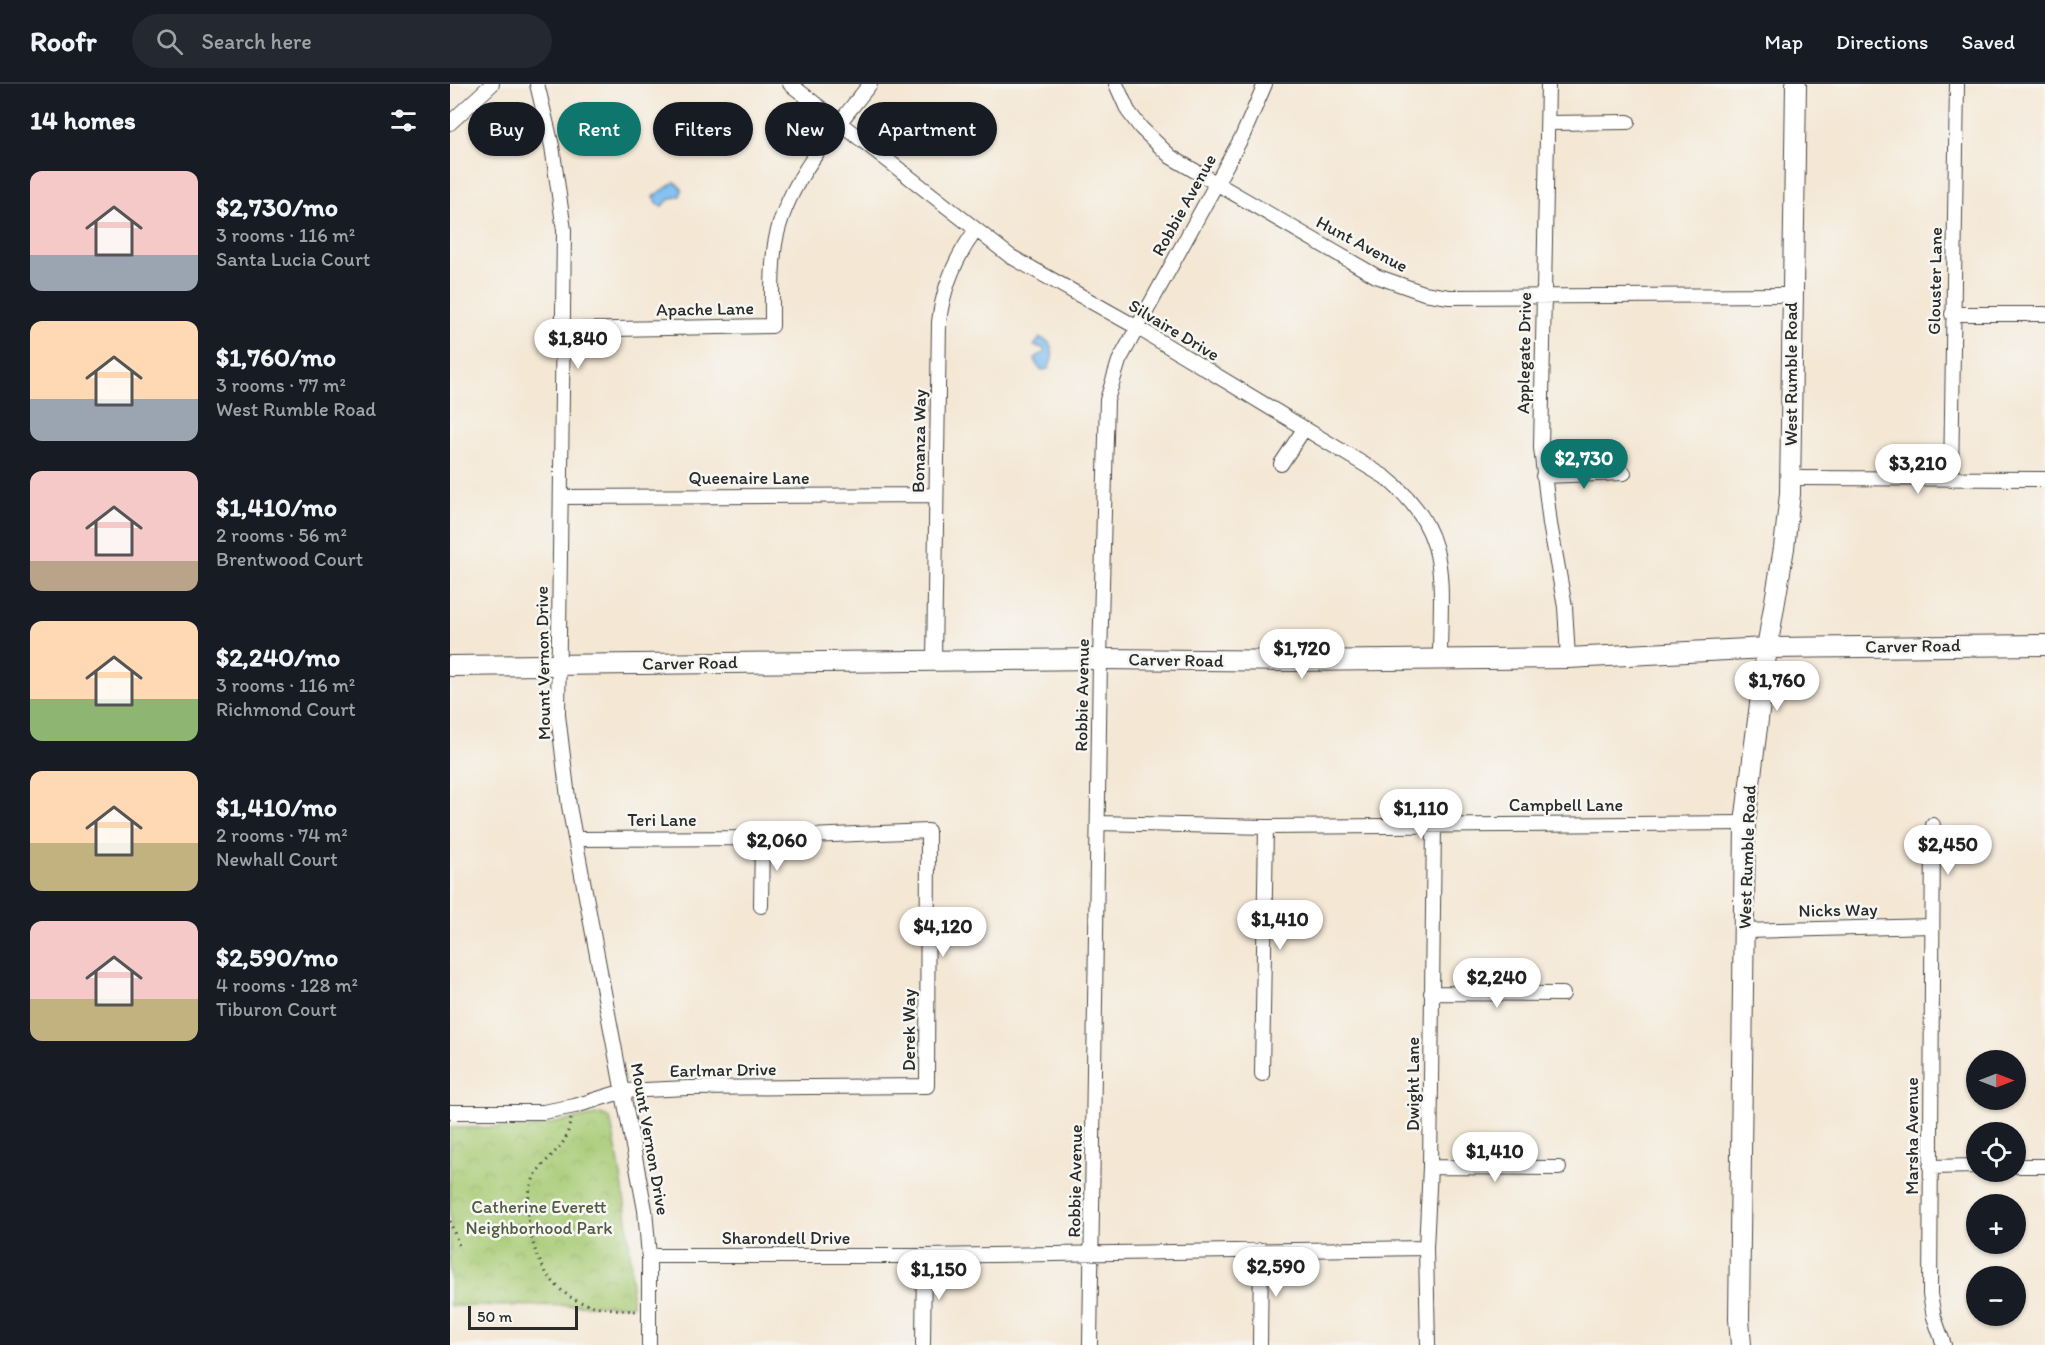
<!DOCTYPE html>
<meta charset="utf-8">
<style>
body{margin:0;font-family:Itim,sans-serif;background:#242831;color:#f1f3f6;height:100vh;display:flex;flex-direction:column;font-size:22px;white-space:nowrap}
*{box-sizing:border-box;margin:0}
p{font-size:20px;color:#9ea1a6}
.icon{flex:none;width:33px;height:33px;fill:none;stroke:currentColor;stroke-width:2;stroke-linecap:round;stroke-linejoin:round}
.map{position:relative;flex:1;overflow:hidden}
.sheet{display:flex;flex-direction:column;background:#171b24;width:450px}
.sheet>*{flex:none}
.banner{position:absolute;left:18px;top:18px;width:570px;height:54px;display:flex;gap:12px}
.needle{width:39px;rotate:90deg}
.buttons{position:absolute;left:1516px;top:966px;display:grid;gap:12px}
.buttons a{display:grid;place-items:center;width:60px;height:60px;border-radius:50%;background:#171b24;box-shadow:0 2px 4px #0004;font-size:30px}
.scale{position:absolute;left:18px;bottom:15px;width:110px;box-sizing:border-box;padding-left:6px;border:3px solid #2b2b2b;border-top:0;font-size:16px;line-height:21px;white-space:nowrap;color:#2b2b2b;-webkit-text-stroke:4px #f6f6f2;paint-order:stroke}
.price{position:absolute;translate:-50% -51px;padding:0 14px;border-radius:21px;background:#fff;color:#222;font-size:20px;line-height:39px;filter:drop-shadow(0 2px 3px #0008)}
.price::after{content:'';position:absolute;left:50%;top:36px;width:18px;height:14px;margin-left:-9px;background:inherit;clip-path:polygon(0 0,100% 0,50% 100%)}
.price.active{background:#0f766e;color:#fff}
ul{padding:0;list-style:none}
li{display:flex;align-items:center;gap:18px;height:150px;padding:0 30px}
li span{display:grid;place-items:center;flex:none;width:168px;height:120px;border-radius:12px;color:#555}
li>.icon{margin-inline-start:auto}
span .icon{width:72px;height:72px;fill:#fffc;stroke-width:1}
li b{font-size:26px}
h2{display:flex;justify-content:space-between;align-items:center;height:72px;padding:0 30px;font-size:26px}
.chip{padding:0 21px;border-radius:27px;background:#171b24;box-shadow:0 2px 4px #0004;font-size:21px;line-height:54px}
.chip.active{background:#0f766e;color:#fff}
header{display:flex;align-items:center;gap:36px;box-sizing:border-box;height:84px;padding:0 30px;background:#171b24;border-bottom:2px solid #363941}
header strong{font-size:28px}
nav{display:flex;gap:33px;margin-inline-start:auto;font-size:21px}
.search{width:420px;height:54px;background:#242831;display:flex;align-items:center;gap:15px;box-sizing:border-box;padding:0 21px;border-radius:33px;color:#9ea1a6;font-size:22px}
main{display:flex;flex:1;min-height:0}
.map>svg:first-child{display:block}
.park{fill:url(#park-crowns);stroke:#6a7b50;stroke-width:1.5}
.water{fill:#7dbef2;stroke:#54748e;stroke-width:1.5}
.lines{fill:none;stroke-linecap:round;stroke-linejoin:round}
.street-casing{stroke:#494744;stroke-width:16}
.secondary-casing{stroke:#494744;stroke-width:22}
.path{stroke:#494744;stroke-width:3;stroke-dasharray:1.5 4.5;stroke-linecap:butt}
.street{stroke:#fff;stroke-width:14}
.secondary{stroke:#fff;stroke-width:20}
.labels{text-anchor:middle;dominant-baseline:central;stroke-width:5;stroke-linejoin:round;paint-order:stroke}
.street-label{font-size:18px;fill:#2b2b2b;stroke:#f6f6f2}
.park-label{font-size:18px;fill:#505b41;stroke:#f6f6f2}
</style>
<header>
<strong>Roofr</strong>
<div class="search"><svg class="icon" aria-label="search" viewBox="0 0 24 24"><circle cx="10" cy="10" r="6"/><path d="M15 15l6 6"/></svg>Search here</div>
<nav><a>Map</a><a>Directions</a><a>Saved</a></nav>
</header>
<main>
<section class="sheet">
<h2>14 homes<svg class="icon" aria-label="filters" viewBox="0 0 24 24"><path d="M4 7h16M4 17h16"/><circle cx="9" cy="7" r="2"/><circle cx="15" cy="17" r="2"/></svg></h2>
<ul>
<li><span style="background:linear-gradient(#f6c9c9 70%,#9aa5b1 0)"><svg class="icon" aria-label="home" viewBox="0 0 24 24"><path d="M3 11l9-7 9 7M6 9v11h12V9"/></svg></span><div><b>$2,730/mo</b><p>3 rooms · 116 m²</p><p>Santa Lucia Court</p></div></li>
<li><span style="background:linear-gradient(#ffd9b3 65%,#9aa5b1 0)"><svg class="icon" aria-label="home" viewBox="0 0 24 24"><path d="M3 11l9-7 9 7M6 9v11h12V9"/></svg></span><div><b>$1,760/mo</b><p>3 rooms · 77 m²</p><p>West Rumble Road</p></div></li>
<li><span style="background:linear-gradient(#f6c9c9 75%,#b9a48a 0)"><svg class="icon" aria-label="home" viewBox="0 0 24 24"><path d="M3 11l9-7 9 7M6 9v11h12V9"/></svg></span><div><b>$1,410/mo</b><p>2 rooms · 56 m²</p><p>Brentwood Court</p></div></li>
<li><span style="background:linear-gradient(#ffd9b3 65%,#8fb573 0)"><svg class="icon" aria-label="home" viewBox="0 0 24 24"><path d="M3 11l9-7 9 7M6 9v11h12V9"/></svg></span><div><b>$2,240/mo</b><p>3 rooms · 116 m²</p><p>Richmond Court</p></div></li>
<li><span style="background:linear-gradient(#ffd9b3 60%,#c2b280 0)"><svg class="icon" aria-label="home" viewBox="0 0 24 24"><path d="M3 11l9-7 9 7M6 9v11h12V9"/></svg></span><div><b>$1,410/mo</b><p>2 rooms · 74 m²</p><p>Newhall Court</p></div></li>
<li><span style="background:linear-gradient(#f6c9c9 65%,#c2b280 0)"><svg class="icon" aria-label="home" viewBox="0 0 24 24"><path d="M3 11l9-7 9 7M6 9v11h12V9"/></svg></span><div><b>$2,590/mo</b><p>4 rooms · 128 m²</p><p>Tiburon Court</p></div></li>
</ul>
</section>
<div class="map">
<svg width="1595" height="1261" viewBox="0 0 1595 1261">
<defs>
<pattern id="park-crowns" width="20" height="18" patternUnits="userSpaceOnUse" patternTransform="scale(1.5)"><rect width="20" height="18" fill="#a8cb75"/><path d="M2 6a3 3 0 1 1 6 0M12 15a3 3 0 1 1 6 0" fill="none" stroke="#91ae65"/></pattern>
</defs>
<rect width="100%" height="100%" fill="#f6f6f2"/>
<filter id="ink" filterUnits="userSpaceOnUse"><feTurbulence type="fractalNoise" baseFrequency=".0167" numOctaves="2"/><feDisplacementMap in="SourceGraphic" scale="12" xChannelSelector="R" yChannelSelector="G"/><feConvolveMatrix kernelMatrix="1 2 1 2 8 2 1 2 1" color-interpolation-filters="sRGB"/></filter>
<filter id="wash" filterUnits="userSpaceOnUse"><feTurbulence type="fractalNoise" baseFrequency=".008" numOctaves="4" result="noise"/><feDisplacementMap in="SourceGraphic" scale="24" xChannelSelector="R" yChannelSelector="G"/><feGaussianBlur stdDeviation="1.35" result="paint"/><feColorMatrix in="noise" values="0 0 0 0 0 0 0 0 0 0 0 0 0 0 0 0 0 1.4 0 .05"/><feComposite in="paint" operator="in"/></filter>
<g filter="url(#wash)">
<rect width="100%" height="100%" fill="#f4e7d4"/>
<!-- park -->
<path class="park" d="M151,1030L160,1034L161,1039C174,1100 182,1159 182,1221L0,1222V1044L84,1043Z"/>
<!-- water -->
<path class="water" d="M225,98L232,105L230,112L220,115L211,123L203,113Z
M590,254C606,258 604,273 598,285L592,286L586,280L585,274L595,268L593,264L584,262Z"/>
</g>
<g filter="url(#ink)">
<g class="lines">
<defs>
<path id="street" d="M87,0L102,62L114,146L108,631L119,722L195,1126L199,1172V1261
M340,0L560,172L688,244L935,393C1003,447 990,498 990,575
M666,0L678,27L691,44L721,73L926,192L974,209L999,213L1342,211
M1098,0L1091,364L1100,440L1115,523L1118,574
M0,39L42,0
M1098,39L1178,38
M1502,230H1595
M113,246L322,242C322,215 321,187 325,160C335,99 384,47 420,0
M831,380L854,345
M1093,392L1174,389
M1341,394L1595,395
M1501,396L1507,0
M111,413L486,411
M484,577L489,238C493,204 505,174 526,146
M648,739L816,743L1295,739
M1483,741L1480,1210L1484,1233L1494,1261
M311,822L312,754
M1295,847L1482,842
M981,909L1113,910
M812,990L816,743
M0,1028H93L125,1022L174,1007L238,1004L477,1002L478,747L312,754L126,755
M1566,1082H1595
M980,1083L1109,1084
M1480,1083L1527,1082
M199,1172H474L976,1164
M473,1261L474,1172
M640,1261L650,575L657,316L669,277L793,51L815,0
M810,1261L811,1166
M978,1261L976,1164L980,1083L984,740"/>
<path id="secondary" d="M0,582L650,575L842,577L1118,574L1317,564L1595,561
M1291,1261L1289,1235L1295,739L1317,564L1334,464L1340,410L1346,0"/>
</defs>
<!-- street casing -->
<use href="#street" class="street-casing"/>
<!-- secondary casing -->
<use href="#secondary" class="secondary-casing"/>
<!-- path -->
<path class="path" d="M121,1035C119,1042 118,1051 114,1057C102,1074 85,1083 80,1105C71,1147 92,1207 136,1220C152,1224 170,1226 186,1227
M0,1137L9,1162"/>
<!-- street -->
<use href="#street" class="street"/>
<!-- secondary -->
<use href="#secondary" class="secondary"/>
</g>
</g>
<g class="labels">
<!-- street labels -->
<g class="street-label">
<text transform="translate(734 121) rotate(-61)">Robbie Avenue</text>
<text transform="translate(912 160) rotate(28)">Hunt Avenue</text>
<text transform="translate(1485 197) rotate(-89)">Glouster Lane</text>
<text transform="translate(255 225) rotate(-1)">Apache Lane</text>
<text transform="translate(724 246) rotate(31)">Silvaire Drive</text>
<text transform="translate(1074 269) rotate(-89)">Applegate Drive</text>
<text transform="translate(1341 290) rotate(-90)">West Rumble Road</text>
<text transform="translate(469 357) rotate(-89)">Bonanza Way</text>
<text x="299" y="394">Queenaire Lane</text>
<text transform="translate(1463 562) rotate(-1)">Carver Road</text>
<text transform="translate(726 576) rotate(1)">Carver Road</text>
<text transform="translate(93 579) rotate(-91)">Mount Vernon Drive</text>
<text transform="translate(240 579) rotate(-1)">Carver Road</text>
<text transform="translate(632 611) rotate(-89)">Robbie Avenue</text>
<text x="1116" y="721">Campbell Lane</text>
<text x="212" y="736">Teri Lane</text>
<text transform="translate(1297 773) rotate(-88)">West Rumble Road</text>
<text transform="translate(1388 826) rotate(-1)">Nicks Way</text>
<text transform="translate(459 946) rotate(-90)">Derek Way</text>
<text transform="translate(273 986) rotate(-1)">Earlmar Drive</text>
<text transform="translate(963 1000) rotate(-90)">Dwight Lane</text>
<text transform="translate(1462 1052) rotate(-90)">Marsha Avenue</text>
<text transform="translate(200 1055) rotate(80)">Mount Vernon Drive</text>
<text transform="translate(625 1097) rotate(-89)">Robbie Avenue</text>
<text x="336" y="1154">Sharondell Drive</text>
</g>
<!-- park labels -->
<g class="park-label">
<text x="89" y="1123">Catherine Everett<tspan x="89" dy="21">Neighborhood Park</tspan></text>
</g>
</g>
</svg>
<div class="buttons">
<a><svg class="needle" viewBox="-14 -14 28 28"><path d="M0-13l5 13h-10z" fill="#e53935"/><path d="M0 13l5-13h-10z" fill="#9ea1a6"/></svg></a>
<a><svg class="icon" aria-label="locate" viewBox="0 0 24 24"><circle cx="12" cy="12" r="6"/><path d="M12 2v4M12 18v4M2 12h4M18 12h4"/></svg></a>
<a>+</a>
<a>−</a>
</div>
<div class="scale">50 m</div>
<b class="price" style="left:128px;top:286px">$1,840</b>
<b class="price active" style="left:1134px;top:406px">$2,730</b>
<b class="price" style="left:1468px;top:411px">$3,210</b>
<b class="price" style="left:852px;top:596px">$1,720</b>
<b class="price" style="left:1327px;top:628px">$1,760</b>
<b class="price" style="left:971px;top:756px">$1,110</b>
<b class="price" style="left:327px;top:788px">$2,060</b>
<b class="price" style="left:1498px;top:792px">$2,450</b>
<b class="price" style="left:830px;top:867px">$1,410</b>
<b class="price" style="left:493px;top:874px">$4,120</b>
<b class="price" style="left:1047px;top:925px">$2,240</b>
<b class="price" style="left:1045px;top:1099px">$1,410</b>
<b class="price" style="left:826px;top:1214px">$2,590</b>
<b class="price" style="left:489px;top:1217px">$1,150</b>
<div class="banner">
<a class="chip">Buy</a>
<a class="chip active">Rent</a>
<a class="chip">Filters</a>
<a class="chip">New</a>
<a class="chip">Apartment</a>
</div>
</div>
</main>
